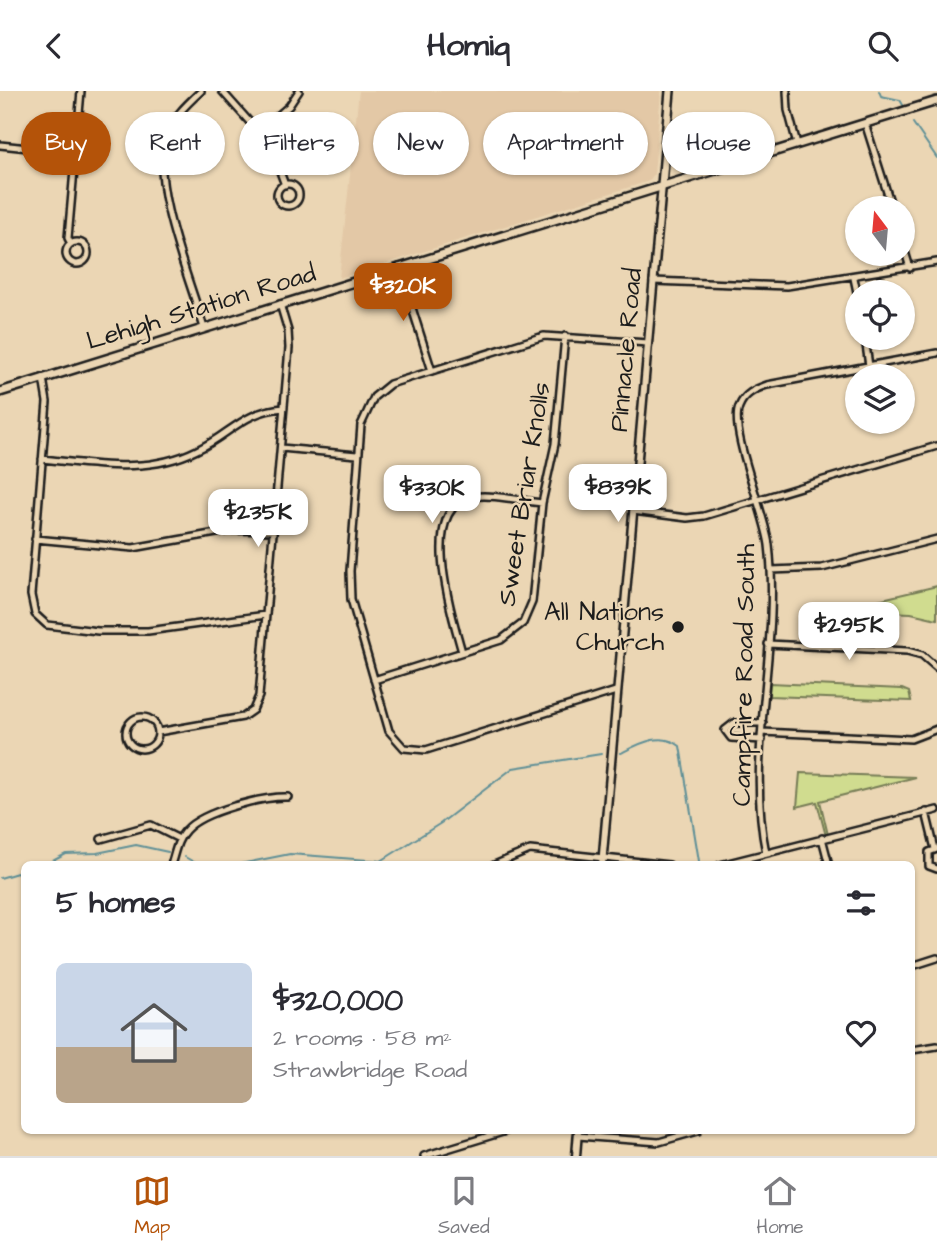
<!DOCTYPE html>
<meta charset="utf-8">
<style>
body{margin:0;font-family:"Architects Daughter",sans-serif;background:#f7f7f7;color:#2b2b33;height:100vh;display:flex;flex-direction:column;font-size:26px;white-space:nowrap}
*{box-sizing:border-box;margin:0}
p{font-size:23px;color:#7c7c81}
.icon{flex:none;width:38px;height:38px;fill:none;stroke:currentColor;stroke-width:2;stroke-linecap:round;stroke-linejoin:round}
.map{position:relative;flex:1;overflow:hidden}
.drawer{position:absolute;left:21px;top:770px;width:894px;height:273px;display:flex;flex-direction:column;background:#fff;border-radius:10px;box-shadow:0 2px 5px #0004}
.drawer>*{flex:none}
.hud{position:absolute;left:21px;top:21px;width:896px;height:63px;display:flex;gap:14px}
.needle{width:46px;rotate:344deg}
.controls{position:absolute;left:845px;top:105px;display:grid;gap:14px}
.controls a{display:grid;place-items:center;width:70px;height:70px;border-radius:50%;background:#fff;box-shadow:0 2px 5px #0004;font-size:35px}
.price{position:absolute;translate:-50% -60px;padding:0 16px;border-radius:14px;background:#fff;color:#222;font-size:23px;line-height:46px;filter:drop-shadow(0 2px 4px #0008)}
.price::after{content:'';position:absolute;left:50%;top:42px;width:21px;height:16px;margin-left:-10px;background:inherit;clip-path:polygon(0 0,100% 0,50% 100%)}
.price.selected{background:#b45309;color:#fff}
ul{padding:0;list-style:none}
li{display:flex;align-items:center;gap:21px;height:175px;padding:0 35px}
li+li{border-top:2px solid #e1e1e2}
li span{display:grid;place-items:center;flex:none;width:196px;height:140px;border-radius:10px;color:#555}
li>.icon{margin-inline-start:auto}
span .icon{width:84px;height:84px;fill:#fffc;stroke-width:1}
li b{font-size:30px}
h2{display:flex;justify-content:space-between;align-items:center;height:84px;padding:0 35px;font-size:30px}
.tag{padding:0 24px;border-radius:32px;background:#fff;box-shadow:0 2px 5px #0004;font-size:24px;line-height:63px}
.tag.selected{background:#b45309;color:#fff}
header{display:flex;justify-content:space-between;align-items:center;height:91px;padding:0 35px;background:#fff;font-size:32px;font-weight:800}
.menu{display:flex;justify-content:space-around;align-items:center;height:98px;border-top:2px solid #e1e1e2;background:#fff;font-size:19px;color:#7c7c81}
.menu a{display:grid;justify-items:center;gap:4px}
.menu .selected{color:#b45309}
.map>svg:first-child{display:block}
.built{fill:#e3c8a6}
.green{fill:#d0dc8f;stroke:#767c56;stroke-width:2}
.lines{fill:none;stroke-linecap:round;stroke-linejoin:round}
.stream{stroke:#609097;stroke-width:2}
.minor-casing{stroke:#1c1c1c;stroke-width:10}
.tertiary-casing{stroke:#1c1c1c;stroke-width:11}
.secondary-casing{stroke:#1c1c1c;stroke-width:12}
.minor{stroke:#ebd6b4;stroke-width:5}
.tertiary{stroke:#ebd6b4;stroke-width:6}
.secondary{stroke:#ebd6b4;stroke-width:7}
.poi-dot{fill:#1c1c1c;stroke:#ebd6b4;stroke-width:2.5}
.labels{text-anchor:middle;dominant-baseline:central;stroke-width:5;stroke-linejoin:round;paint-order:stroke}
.street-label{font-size:26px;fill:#1c1c1c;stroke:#ebd6b4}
.poi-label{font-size:26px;fill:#1c1c1c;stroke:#ebd6b4;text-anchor:end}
</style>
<header><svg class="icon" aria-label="back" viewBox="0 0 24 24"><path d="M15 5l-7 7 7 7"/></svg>Homiq<svg class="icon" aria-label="search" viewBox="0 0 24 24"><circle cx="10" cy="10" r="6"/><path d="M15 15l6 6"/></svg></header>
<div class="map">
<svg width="937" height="1065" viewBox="0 0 937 1065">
<rect width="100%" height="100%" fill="#ebd6b4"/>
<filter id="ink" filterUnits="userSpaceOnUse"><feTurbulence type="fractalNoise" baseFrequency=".0143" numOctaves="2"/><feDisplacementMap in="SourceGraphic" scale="14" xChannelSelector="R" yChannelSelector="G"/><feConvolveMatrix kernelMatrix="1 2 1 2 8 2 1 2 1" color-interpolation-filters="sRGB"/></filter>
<g filter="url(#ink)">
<!-- built -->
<path class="built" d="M359,0H661L654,83L649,90L339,187Z"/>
<!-- green -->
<path class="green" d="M937,495V528L911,522L836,519Z
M770,592L902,598L909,601L911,610L769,605Z
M800,682L916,686L820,710L828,744L826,745L817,711L797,716Z"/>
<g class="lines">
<!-- stream -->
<path class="stream" d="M879,0L881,5L900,9L903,14
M913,32L937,67
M621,662C639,653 661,640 680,655L699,770
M185,766L199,774
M45,774L66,763L97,762L136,754L168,761
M235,774L290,763L381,770L441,732L513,677L601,663
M0,787L24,780"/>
<defs>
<path id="minor" d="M201,0C186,14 172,27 165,47C150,94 190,189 204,237
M222,0L270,54L285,94
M787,0L788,19L797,53
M865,32L892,117
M260,40L289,15L299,0
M0,54L75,62
M277 104a11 11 0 1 1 22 0a11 11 0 1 1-22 0Z
M66 162a11 11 0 1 1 22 0a11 11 0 1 1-22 0Z
M71,153L68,147L81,0
M903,154L910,177
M399,176L432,280
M854,187L858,206
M653,190L787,195L937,171
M865,247L869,275
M43,287L47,311L31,504L35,523L47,534L98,540H148L266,524
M281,357L357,364
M42,368C95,373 147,384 197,359C231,343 243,320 284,317
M633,420L687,427L704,425L937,355
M35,448L133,457L233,439L273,440
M771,479L822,477L937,448
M768,553L907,560L922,564L937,577
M462,561C453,528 417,418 471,406C492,402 521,410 542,412
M374,589L501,549L523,532L532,511L542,412L555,353L565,245
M616,600L426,659L404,657L389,640L351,508L350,480L361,334L374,306L390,293L544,245L648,252
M126 642a16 16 0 1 1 32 0a16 16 0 1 1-32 0Z
M158,641L243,626L253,619L259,605L289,257L288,240L280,213
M762,641L911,648L937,638
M762,649L731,647L725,639L734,632H763
M926,721L935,758
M822,747L829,774
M101,748L151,734L179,748
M937,758L929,761V775L937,778
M766,762C745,661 781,556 769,454C765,422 729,339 739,316C744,303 755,298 767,294L937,262
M171,774C175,762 177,748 186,739C203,720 264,705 288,706
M494,774L530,759L669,774
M720,774L937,719
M912,875L937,867
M912,959L937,955
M578,1045L659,1051L698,1040
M424,1065L506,1040"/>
<path id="tertiary" d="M602,774L662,94
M576,1065L578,1040"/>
<path id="secondary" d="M662,94L670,0
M0,301L937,10"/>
</defs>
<!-- minor casing -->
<use href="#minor" class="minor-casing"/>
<!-- tertiary casing -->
<use href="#tertiary" class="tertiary-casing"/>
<!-- secondary casing -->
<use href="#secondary" class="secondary-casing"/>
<!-- minor -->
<use href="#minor" class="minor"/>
<!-- tertiary -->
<use href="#tertiary" class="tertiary"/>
<!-- secondary -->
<use href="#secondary" class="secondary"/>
</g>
</g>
<!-- markers -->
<circle class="poi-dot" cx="678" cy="536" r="7"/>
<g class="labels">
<!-- street labels -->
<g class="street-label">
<text transform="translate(201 216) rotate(-17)">Lehigh Station Road</text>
<text transform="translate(626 259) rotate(-85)">Pinnacle Road</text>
<text transform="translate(524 403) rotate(-81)">Sweet Briar Knolls</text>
<text transform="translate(744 584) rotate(-89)">Campfire Road South</text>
</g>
<!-- poi labels -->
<g class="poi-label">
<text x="664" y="521">All Nations<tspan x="664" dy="30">Church</tspan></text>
</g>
</g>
</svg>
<div class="controls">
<a><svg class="needle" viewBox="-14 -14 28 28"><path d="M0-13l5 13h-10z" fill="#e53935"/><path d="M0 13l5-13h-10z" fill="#7c7c81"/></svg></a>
<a><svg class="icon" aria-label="locate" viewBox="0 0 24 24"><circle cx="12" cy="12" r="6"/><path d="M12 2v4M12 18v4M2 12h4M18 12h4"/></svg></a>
<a><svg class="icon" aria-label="layers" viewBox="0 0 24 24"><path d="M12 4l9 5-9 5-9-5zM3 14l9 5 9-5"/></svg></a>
</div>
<b class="price selected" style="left:403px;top:232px">$320K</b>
<b class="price" style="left:618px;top:433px">$839K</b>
<b class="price" style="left:432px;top:434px">$330K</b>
<b class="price" style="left:258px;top:458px">$235K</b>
<b class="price" style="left:849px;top:571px">$295K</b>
<div class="hud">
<a class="tag selected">Buy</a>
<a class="tag">Rent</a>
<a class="tag">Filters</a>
<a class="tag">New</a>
<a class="tag">Apartment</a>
<a class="tag">House</a>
</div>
<section class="drawer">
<h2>5 homes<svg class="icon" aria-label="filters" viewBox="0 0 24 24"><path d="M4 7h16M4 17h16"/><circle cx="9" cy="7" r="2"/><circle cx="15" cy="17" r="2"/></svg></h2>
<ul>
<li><span style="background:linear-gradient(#c9d6e8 60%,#b9a48a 0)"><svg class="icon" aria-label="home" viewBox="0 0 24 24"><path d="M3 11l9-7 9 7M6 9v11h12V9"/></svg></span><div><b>$320,000</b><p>2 rooms · 58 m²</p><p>Strawbridge Road</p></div><svg class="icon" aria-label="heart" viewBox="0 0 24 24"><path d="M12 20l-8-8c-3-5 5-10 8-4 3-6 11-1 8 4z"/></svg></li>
</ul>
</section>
</div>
<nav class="menu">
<a class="selected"><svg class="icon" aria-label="map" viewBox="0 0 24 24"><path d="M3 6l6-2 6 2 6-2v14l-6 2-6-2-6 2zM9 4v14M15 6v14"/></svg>Map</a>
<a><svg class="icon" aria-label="saved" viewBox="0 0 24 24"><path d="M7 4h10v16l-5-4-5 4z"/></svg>Saved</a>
<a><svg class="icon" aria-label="home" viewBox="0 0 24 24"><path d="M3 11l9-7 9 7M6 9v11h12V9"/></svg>Home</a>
</nav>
